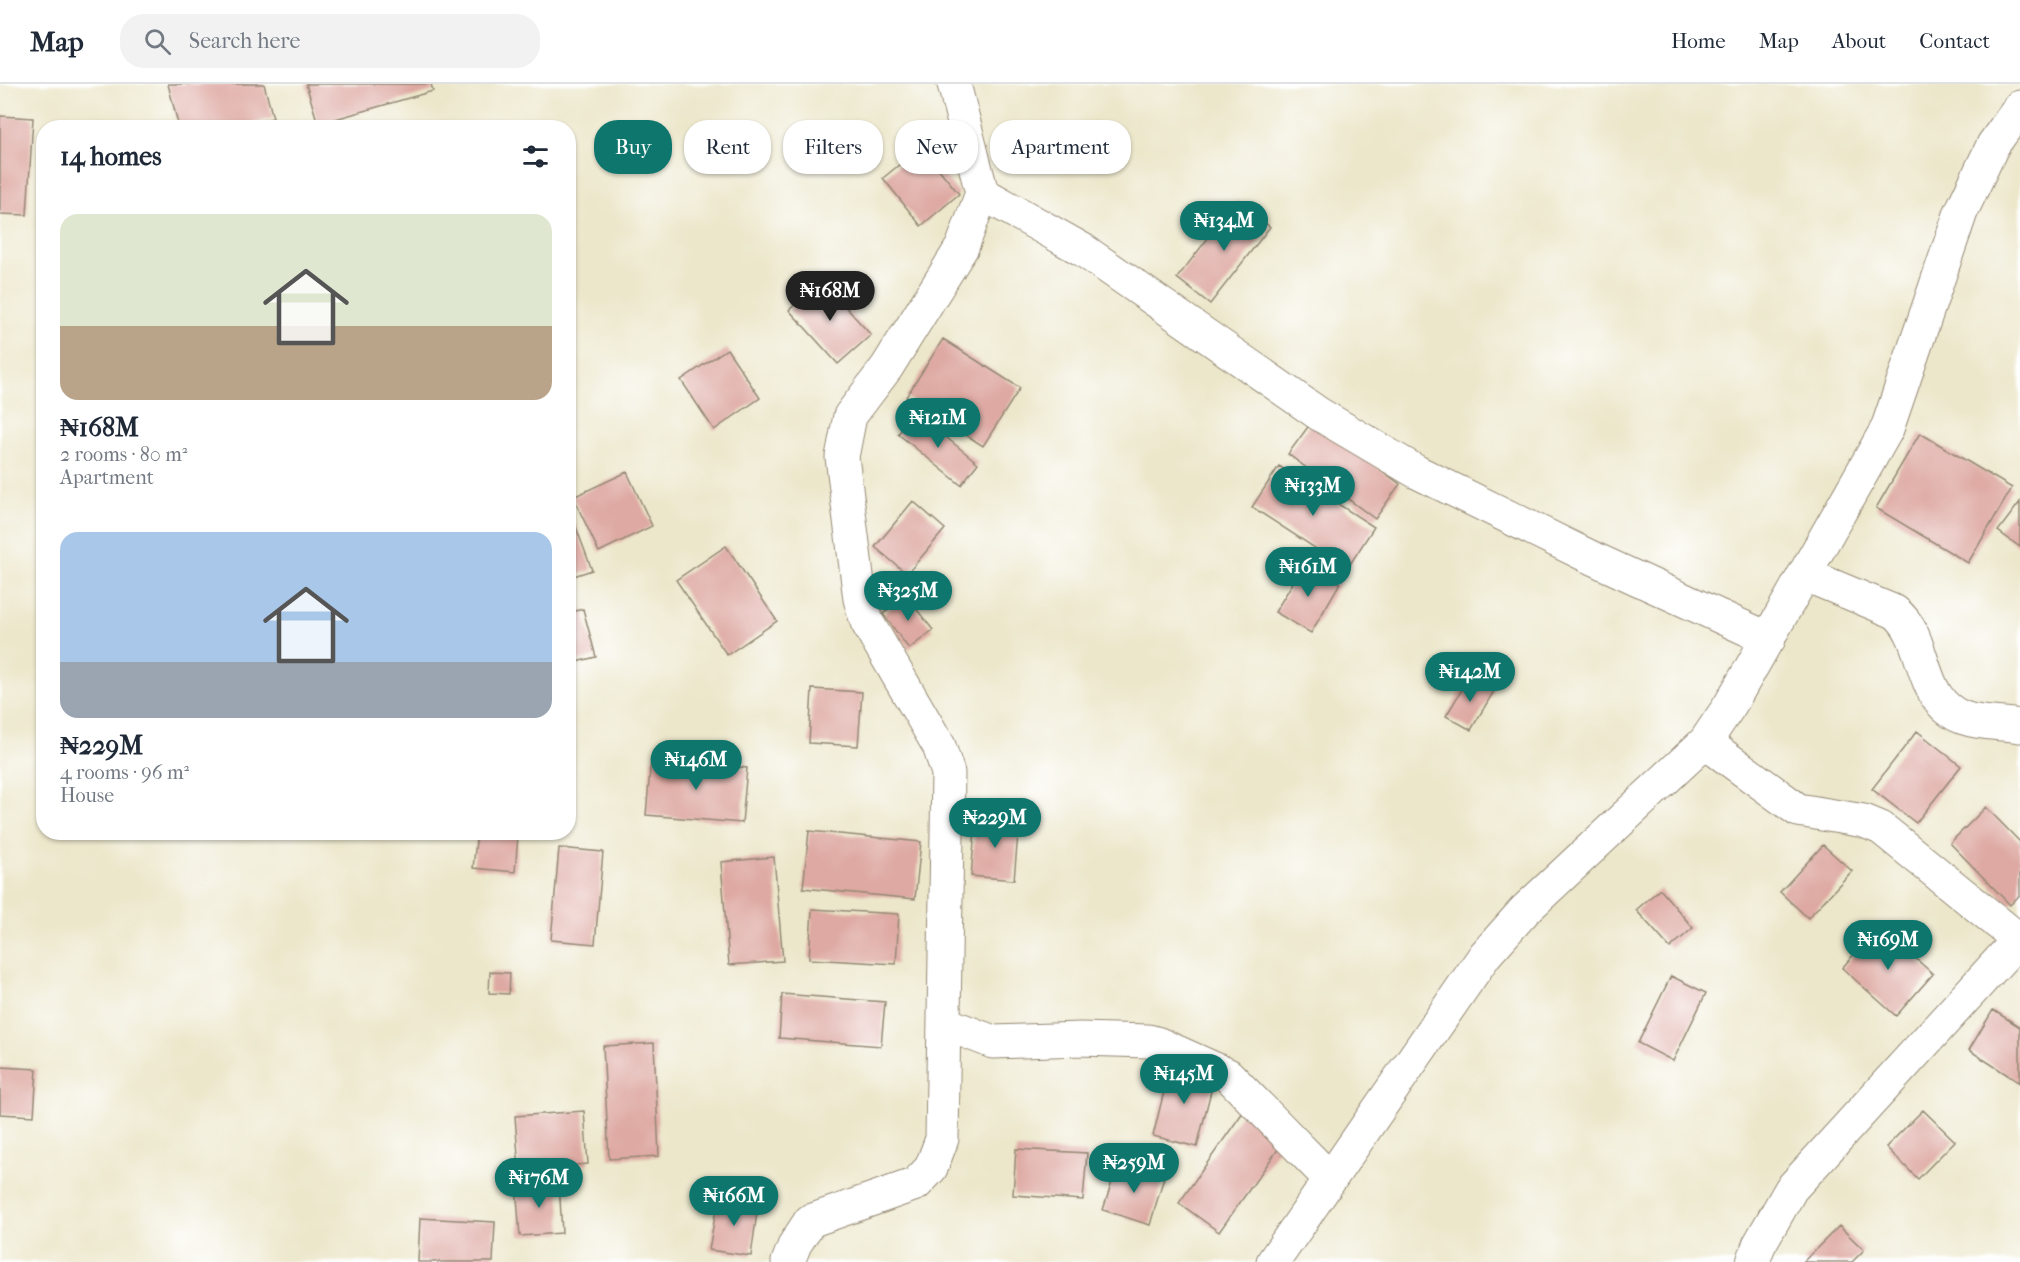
<!DOCTYPE html>
<meta charset="utf-8">
<style>
body{margin:0;font-family:"IM FELL French Canon",serif;background:#f2f2f3;color:#1f2937;height:100vh;display:flex;flex-direction:column;font-size:22px;white-space:nowrap}
*{box-sizing:border-box;margin:0}
p{font-size:20px;color:#747a83}
.icon{flex:none;width:33px;height:33px;fill:none;stroke:currentColor;stroke-width:2;stroke-linecap:round;stroke-linejoin:round}
.map{position:relative;flex:1;overflow:hidden}
.side{position:absolute;left:36px;top:36px;width:540px;height:720px;display:flex;flex-direction:column;background:#fff;border-radius:24px;box-shadow:0 2px 4px #0004}
.side>*{flex:none}
.hud{position:absolute;left:594px;top:36px;width:570px;height:54px;display:flex;gap:12px}
.price{position:absolute;translate:-50% -51px;padding:0 14px;border-radius:21px;background:#0f766e;color:#fff;font-size:20px;line-height:39px;filter:drop-shadow(0 2px 3px #0008)}
.price::after{content:'';position:absolute;left:50%;top:36px;width:18px;height:14px;margin-left:-9px;background:inherit;clip-path:polygon(0 0,100% 0,50% 100%)}
.price.current{background:#222;color:#fff}
ul{padding:0;list-style:none}
li{display:grid;align-content:center;gap:12px;height:318px;padding:0 24px}
li span{display:grid;place-items:center;height:186px;border-radius:18px;color:#555}
li>.icon{margin-inline-start:auto}
span .icon{width:108px;height:108px;fill:#fffc;stroke-width:1}
li b{font-size:26px}
h2{display:flex;justify-content:space-between;align-items:center;height:72px;padding:0 24px;font-size:26px}
.chip{padding:0 21px;border-radius:24px;background:#fff;box-shadow:0 2px 4px #0004;font-size:21px;line-height:54px}
.chip.current{background:#0f766e;color:#fff}
header{display:flex;align-items:center;gap:36px;box-sizing:border-box;height:84px;padding:0 30px;background:#fff;border-bottom:2px solid #e0e1e3}
header strong{font-size:28px}
nav{display:flex;gap:33px;margin-inline-start:auto;font-size:21px}
.search{width:420px;height:54px;background:#f2f2f3;display:flex;align-items:center;gap:15px;box-sizing:border-box;padding:0 21px;border-radius:24px;color:#747a83;font-size:22px}
.map>svg:first-child{display:block}
.building{fill:#dea9a2}
.lines{fill:none;stroke-linecap:round;stroke-linejoin:round}
.minor-casing{stroke:#948874;stroke-width:35}
.minor{stroke:#fff;stroke-width:33}
</style>
<header>
<strong>Map</strong>
<div class="search"><svg class="icon" aria-label="search" viewBox="0 0 24 24"><circle cx="10" cy="10" r="6"/><path d="M15 15l6 6"/></svg>Search here</div>
<nav><a>Home</a><a>Map</a><a>About</a><a>Contact</a></nav>
</header>
<div class="map">
<svg width="2020" height="1178" viewBox="0 0 2020 1178">
<rect width="100%" height="100%" fill="#fff"/>
<filter id="ink" filterUnits="userSpaceOnUse"><feTurbulence type="fractalNoise" baseFrequency=".0167" numOctaves="2"/><feDisplacementMap in="SourceGraphic" scale="12" xChannelSelector="R" yChannelSelector="G"/><feConvolveMatrix kernelMatrix="1 2 1 2 8 2 1 2 1" color-interpolation-filters="sRGB"/></filter>
<filter id="wash" filterUnits="userSpaceOnUse"><feTurbulence type="fractalNoise" baseFrequency=".008" numOctaves="4" result="noise"/><feDisplacementMap in="SourceGraphic" scale="24" xChannelSelector="R" yChannelSelector="G"/><feGaussianBlur stdDeviation="1.35" result="paint"/><feColorMatrix in="noise" values="0 0 0 0 0 0 0 0 0 0 0 0 0 0 0 0 0 1.4 0 .05"/><feComposite in="paint" operator="in"/></filter>
<g filter="url(#wash)">
<rect width="100%" height="100%" fill="#ece7cb"/>
<g id="blocks">
<!-- building -->
<path class="building" d="M168,0H264L273,34L235,44H179Z
M306,0H431L433,7L318,40Z
M0,32L33,34L27,131L0,130Z
M921,63L959,110L921,142L883,94Z
M1237,117L1270,143L1210,220L1177,194Z
M822,197L871,251L838,280L789,226Z
M943,255L1020,304L983,362L906,313Z
M727,265L760,314L714,346L681,296Z
M916,329L978,379L961,401L898,350Z
M1313,336L1400,400L1375,435L1288,370Z
M1920,349L2012,404L1968,479L1876,424Z
M1279,382L1374,443L1347,485L1252,423Z
M627,388L652,442L599,468L573,413Z
M913,417L945,445L907,490L875,463Z
M2020,418V463L1998,447Z
M573,435L592,486L568,494V437Z
M726,462L777,537L727,571L676,496Z
M1305,479L1340,499L1311,549L1275,528Z
M906,512L933,546L909,565L883,530Z
M583,525L596,573L568,580V529Z
M1470,592L1494,607L1471,646L1446,632Z
M812,605L862,608L858,662L809,659Z
M1917,647L1961,682L1916,739L1872,705Z
M651,675L747,684L742,739L646,731Z
M1986,723L2020,758V811L2010,821L1950,759Z
M976,735L1019,739L1014,796L971,792Z
M809,747L921,758L915,815L803,804Z
M477,748L518,752L515,788L473,784Z
M1823,761L1852,787L1808,834L1780,808Z
M559,764L603,768L595,860L551,856Z
M774,773L783,877L729,881L721,778Z
M1660,805L1693,844L1670,864L1636,826Z
M812,825L899,830L896,880L809,875Z
M1879,842L1933,890L1896,932L1842,884Z
M490,888L510,889L509,910L489,909Z
M1671,892L1706,909L1673,977L1638,959Z
M782,910L885,918L881,962L779,954Z
M1993,926L2020,943V999L1969,966Z
M654,959L659,1072L609,1075L603,962Z
M1171,979L1215,991L1197,1063L1153,1052Z
M0,983L37,985L34,1032L0,1030Z
M1923,1026L1955,1057L1918,1095L1886,1063Z
M584,1027L588,1080L519,1085L515,1032Z
M1243,1028L1284,1057L1219,1148L1179,1119Z
M1016,1065L1087,1069L1083,1116L1013,1111Z
M1118,1079L1164,1093L1150,1141L1103,1126Z
M559,1097L562,1149L520,1152L516,1101Z
M718,1114L758,1121L751,1172L709,1166Z
M420,1134L495,1138L493,1178H418Z
M1839,1142L1864,1166L1852,1178H1803Z"/>
</g>
</g>
<g filter="url(#ink)">
<use href="#blocks" fill-opacity="0" stroke="#948874" stroke-width="1.5"/>
<g class="lines">
<defs>
<path id="minor" d="M982,109L1083,166L1319,330L1417,388L1588,472L1769,555
M1806,491L1895,528C1929,554 1916,617 1964,634C1981,640 2003,639 2020,642
M1705,658L1798,726L1864,737L1881,744L2018,855
M944,939L993,958L1080,955L1148,957L1159,960L1228,991L1330,1095
M788,1178L795,1160L810,1137L916,1100L931,1084L942,1055L948,689L939,662L867,538L860,515L842,373L850,332L887,283L962,163L982,109L954,0
M1273,1178L1485,871L1525,826L1705,658L1730,621L1887,345L1961,128L1993,61L2020,23
M1753,1178L1759,1161L1791,1105L2020,854"/>
</defs>
<!-- minor casing -->
<use href="#minor" class="minor-casing"/>
<!-- minor -->
<use href="#minor" class="minor"/>
</g>
</g>
</svg>
<b class="price" style="left:1224px;top:168px">₦134M</b>
<b class="price current" style="left:830px;top:238px">₦168M</b>
<b class="price" style="left:938px;top:365px">₦121M</b>
<b class="price" style="left:1313px;top:433px">₦133M</b>
<b class="price" style="left:1308px;top:514px">₦161M</b>
<b class="price" style="left:908px;top:538px">₦325M</b>
<b class="price" style="left:1470px;top:619px">₦142M</b>
<b class="price" style="left:696px;top:707px">₦146M</b>
<b class="price" style="left:995px;top:765px">₦229M</b>
<b class="price" style="left:1888px;top:887px">₦169M</b>
<b class="price" style="left:1184px;top:1021px">₦145M</b>
<b class="price" style="left:1134px;top:1110px">₦259M</b>
<b class="price" style="left:539px;top:1125px">₦176M</b>
<b class="price" style="left:734px;top:1143px">₦166M</b>
<div class="hud">
<a class="chip current">Buy</a>
<a class="chip">Rent</a>
<a class="chip">Filters</a>
<a class="chip">New</a>
<a class="chip">Apartment</a>
</div>
<section class="side">
<h2>14 homes<svg class="icon" aria-label="filters" viewBox="0 0 24 24"><path d="M4 7h16M4 17h16"/><circle cx="9" cy="7" r="2"/><circle cx="15" cy="17" r="2"/></svg></h2>
<ul>
<li><span style="background:linear-gradient(#dfe7d0 60%,#b9a48a 0)"><svg class="icon" aria-label="home" viewBox="0 0 24 24"><path d="M3 11l9-7 9 7M6 9v11h12V9"/></svg></span><div><b>₦168M</b><p>2 rooms · 80 m²</p><p>Apartment</p></div></li>
<li><span style="background:linear-gradient(#a9c7e8 70%,#9aa5b1 0)"><svg class="icon" aria-label="home" viewBox="0 0 24 24"><path d="M3 11l9-7 9 7M6 9v11h12V9"/></svg></span><div><b>₦229M</b><p>4 rooms · 96 m²</p><p>House</p></div></li>
</ul>
</section>
</div>
